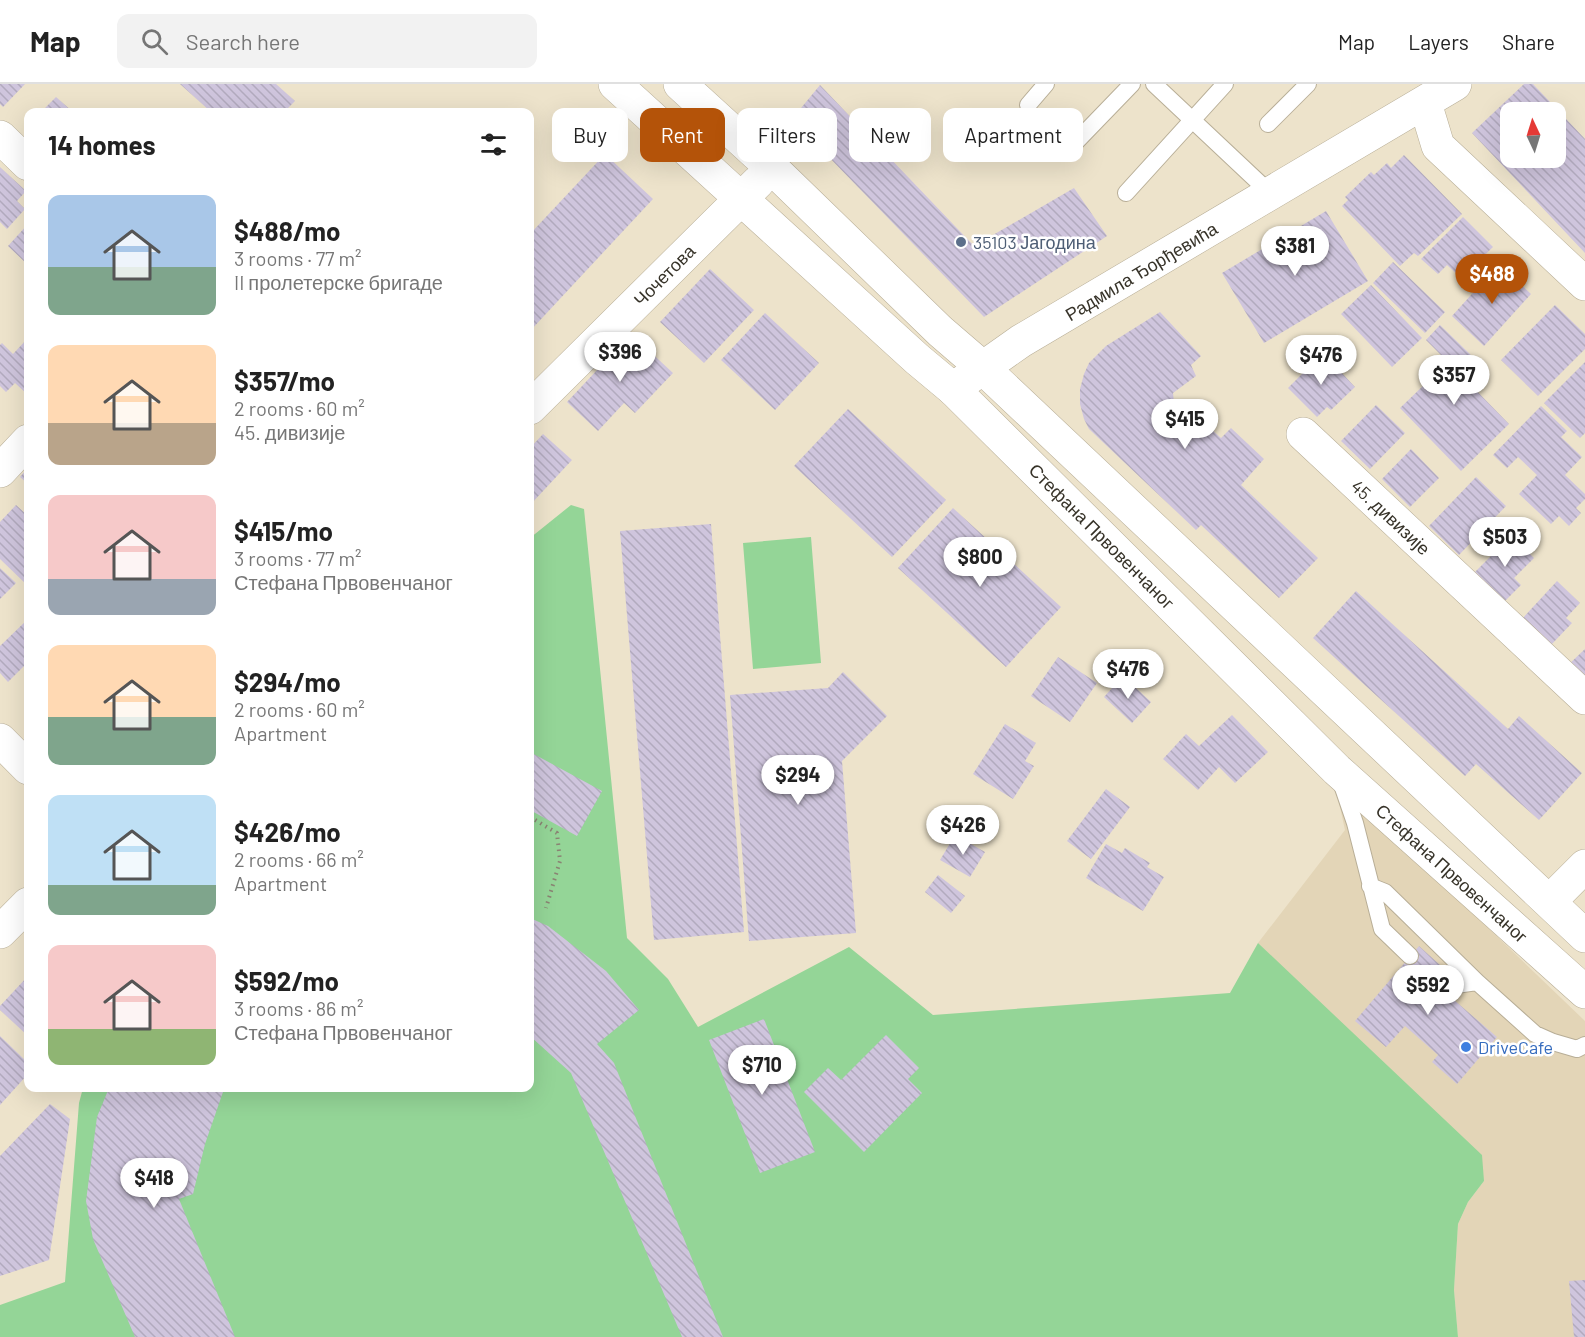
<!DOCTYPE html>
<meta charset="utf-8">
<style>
body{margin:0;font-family:Barlow,sans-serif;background:#f2f2f2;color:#222;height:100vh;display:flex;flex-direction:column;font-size:22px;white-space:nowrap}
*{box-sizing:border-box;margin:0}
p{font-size:20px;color:#767676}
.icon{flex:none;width:33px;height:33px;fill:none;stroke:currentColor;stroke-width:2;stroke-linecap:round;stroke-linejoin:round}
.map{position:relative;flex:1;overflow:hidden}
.side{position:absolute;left:24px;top:24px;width:510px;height:984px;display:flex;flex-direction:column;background:#fff;border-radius:12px;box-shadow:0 6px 24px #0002}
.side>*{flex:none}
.top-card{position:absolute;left:552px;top:24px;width:570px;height:54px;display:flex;gap:12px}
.needle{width:39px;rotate:356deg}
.controls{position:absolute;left:1500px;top:18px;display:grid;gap:12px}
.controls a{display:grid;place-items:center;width:66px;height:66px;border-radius:12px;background:#fff;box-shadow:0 6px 24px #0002;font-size:30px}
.price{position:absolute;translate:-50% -51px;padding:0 14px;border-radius:21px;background:#fff;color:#222;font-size:20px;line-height:39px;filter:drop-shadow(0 2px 3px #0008)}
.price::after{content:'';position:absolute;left:50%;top:36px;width:18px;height:14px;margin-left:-9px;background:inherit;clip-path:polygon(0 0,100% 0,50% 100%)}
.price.active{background:#b45309;color:#fff}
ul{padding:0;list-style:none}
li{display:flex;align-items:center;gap:18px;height:150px;padding:0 24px}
li span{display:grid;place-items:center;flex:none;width:168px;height:120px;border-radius:12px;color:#555}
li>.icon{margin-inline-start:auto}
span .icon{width:72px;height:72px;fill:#fffc;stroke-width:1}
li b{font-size:26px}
h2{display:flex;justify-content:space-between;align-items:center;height:72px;padding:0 24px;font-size:26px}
.pill{padding:0 21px;border-radius:12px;background:#fff;box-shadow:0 6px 24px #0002;font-size:21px;line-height:54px}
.pill.active{background:#b45309;color:#fff}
header{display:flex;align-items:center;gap:36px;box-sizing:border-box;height:84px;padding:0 30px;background:#fff;border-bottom:2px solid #e0e0e0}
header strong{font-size:28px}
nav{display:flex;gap:33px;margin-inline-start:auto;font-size:21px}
.search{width:420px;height:54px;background:#f2f2f2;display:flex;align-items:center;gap:15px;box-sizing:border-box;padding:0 21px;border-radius:12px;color:#767676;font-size:22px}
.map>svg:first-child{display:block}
.built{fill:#e3d5b7}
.park{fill:#94d597}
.building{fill:url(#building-back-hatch);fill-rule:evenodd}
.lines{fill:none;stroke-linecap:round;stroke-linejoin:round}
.service-casing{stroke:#b8ae97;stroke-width:18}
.minor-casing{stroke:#b8ae97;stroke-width:34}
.tertiary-casing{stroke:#b8ae97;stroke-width:34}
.path{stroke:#8a8373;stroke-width:4;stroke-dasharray:1.5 4.5;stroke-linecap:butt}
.service{stroke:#fff;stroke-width:16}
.minor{stroke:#fff;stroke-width:33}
.tertiary{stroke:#fff;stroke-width:33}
.service-dot{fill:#5c6f8a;stroke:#fff;stroke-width:2}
.shop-dot{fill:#3f7fe0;stroke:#fff;stroke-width:2}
.labels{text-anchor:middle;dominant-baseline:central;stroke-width:5;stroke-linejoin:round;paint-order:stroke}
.service-label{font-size:18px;fill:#4e5e75;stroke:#fff;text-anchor:start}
.street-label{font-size:18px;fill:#373329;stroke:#fff}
.shop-label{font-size:18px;fill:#366cbe;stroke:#fff;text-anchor:start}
</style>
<header>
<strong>Map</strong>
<div class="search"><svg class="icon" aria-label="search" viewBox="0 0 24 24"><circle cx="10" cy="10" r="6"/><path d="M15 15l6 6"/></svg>Search here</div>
<nav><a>Map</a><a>Layers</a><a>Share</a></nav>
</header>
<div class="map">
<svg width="1585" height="1253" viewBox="0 0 1585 1253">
<defs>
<pattern id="building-back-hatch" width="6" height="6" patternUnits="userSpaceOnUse" patternTransform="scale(1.5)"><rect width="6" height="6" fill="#cfc5dd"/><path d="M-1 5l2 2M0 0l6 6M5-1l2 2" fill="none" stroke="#b2aabe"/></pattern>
</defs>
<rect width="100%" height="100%" fill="#ede3cb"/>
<!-- built -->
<path class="built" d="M1334,696L1585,937V1253H1458L1454,1206L1458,1140L1468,1118L1484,1097L1258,859L1345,746Z"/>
<!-- park -->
<path class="park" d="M571,421L584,425L627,854L668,895L698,943L849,863L933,931L1230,909L1258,859L1482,1071L1484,1097L1468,1118L1458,1140L1454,1206L1458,1253H0V1221L65,1198L79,1019L83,1004H530V454Z
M811,453L821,579L753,585L743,459Z"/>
<!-- building -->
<path class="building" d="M0,0H25L3,23L0,20Z
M180,0H276L295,17L284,28H211Z
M1524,0H1533L1585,55V169L1472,49ZM1510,28H1556V74H1510Z
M820,1L974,162L1074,104L1107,152L984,233L792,35Z
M56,13L73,28H41Z
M605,70L653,115L530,247V150Z
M1404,71L1462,130L1418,172L1414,169L1400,182L1342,122L1348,116L1345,113L1371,88L1374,91L1387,79L1391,84Z
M0,83L26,107L17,117L25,125L7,145L0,138Z
M1326,127L1368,197L1264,259L1222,189Z
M1463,133L1493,163L1461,194L1447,181L1438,190L1421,175Z
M28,140V181L8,162Z
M1393,178L1445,228L1425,249L1373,199Z
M1499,180L1531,210L1484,262L1452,232Z
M710,185L754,226L704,279L660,238Z
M1371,201L1422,254L1392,283L1341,230Z
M1555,221L1585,250V265L1538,312L1501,276Z
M1160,228L1201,272L1191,281L1196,292L1173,309L1175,329H1181L1204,353L1211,345L1221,354L1231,344L1264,375L1241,401L1318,474L1279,514L1201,441L1196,446L1089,345L1084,335L1080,320V305L1084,290L1089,279L1106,262Z
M765,229L819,279L775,326L721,276Z
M1440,241L1476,276L1461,291L1509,340L1461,387L1400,324L1448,278L1426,256Z
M631,250L673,289L635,329L624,319L598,347L567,318Z
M28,254V311L15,299L6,308L0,302V261L2,259L13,270Z
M1323,269L1355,303L1331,326L1327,323L1317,333L1288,304Z
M1585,278V349L1580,354L1544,319Z
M1376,321L1405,349L1370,385L1341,357Z
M1541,322L1567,347L1561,353L1582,373L1565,391L1585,410V415L1576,424L1581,429L1569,442L1559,432L1551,440L1519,410L1537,391L1518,373L1507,384L1493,371Z
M848,325L946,416L892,473L794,382Z
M543,350L572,376L530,421V364Z
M1411,365L1439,394L1410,423L1382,395Z
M28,384V400L20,393Z
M1476,393L1506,422L1459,471L1429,442Z
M16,421L28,432V502L0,475V438Z
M953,424L1061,523L1006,583L898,484Z
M711,440L744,848L654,856L620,447Z
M1511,452L1534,474L1514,494L1521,501L1505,517L1475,488Z
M0,484L16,499L0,515Z
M1557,497L1580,519L1566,534L1572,539L1551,561L1522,535Z
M1356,507L1508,645L1519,632L1582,689L1539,736L1476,680L1465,692L1313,554Z
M28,535V578L8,598L0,589V562Z
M1585,565V602L1566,583Z
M1058,573L1097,599L1070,638L1031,612Z
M843,588L887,632L842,677L856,849L749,857L730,611L828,604Z
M1123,592L1151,618L1132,639L1104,613Z
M1232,631L1268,668L1235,699L1219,683L1198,706L1163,675L1186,650L1199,662Z
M1005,640L1036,659L1025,677L1034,682L1013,715L973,690Z
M530,668L602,707L577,752L530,726Z
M1106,705L1130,723L1091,775L1067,757Z
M955,751L985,768L970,793L940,776Z
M1106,760L1122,769L1125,764L1150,779L1147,783L1164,793L1143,827L1086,794Z
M938,791L965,812L951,829L925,808Z
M530,834L548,842L606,887L639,926L597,960L614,979L723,1253H682L571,989L530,952Z
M1419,862L1450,890L1439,903L1497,953L1457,1000L1432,978L1438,971L1405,942L1386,963L1355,937Z
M28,892V952L0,926V922Z
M764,935L815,1068L760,1089L709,956Z
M886,951L919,984L908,995L922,1009L864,1068L804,1008L828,984L841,996Z
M0,952L28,979V990L0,1021Z
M109,1004H228L223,1008L205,1060L193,1110L179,1115L235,1253H135L93,1155L86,1117L97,1033Z
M50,1020L70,1035L49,1176L0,1192V1072Z
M1585,1196V1253H1574L1569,1197Z"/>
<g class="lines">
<defs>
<path id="service" d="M1154,0L1271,110
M1028,21L1046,0
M1268,40L1308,0
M1074,60L1132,0
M1126,109L1225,0
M1341,698L1355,739L1382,845L1410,872
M1370,802L1385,808L1477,898
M1443,898L1456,901L1477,898L1535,950L1553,958L1577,965L1585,961"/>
<path id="minor" d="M1425,19L1438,62L1585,200
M0,53L28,80
M953,305L1021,257L1455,0
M1303,350L1585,614
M0,387L28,357
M0,656L28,684
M1550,817L1585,782"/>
<path id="tertiary" d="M615,0L917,275L953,305L1337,686L1585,908
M680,0L772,84L940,247L983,284L1585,852
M530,324L758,98
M0,848L28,820"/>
</defs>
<!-- service casing -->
<use href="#service" class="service-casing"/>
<!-- minor casing -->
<use href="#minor" class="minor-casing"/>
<!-- tertiary casing -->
<use href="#tertiary" class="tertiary-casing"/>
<!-- path -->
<path class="path" d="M530,733L557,749L560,777L546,824"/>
<!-- service -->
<use href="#service" class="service"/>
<!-- minor -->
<use href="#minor" class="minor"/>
<!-- tertiary -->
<use href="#tertiary" class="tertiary"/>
</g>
<!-- markers -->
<circle class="service-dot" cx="961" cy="158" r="6"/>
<circle class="shop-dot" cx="1466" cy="963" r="6"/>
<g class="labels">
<!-- service labels -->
<g class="service-label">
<text x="973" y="158">35103 Јагодина</text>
</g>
<!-- street labels -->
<g class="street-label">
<text transform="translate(1141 187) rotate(-31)">Радмила Ђорђевића</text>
<text transform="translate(664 191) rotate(-45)">Чочетова</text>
<text transform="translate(1391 433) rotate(43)">45. дивизије</text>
<text transform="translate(1102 452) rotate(45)">Стефана Првовенчаног</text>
<text transform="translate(1452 789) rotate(42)">Стефана Првовенчаног</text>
</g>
<!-- shop labels -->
<g class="shop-label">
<text x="1478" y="963">DriveCafe</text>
</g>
</g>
</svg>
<div class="controls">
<a><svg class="needle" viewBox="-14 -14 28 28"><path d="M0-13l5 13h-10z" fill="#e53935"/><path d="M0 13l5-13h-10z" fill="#767676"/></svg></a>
</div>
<b class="price" style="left:1295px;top:193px">$381</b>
<b class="price active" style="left:1492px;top:221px">$488</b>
<b class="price" style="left:620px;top:299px">$396</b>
<b class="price" style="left:1321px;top:302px">$476</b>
<b class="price" style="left:1454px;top:322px">$357</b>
<b class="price" style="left:1185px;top:366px">$415</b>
<b class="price" style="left:1505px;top:484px">$503</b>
<b class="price" style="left:980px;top:504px">$800</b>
<b class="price" style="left:1128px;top:616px">$476</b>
<b class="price" style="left:798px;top:722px">$294</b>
<b class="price" style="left:963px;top:772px">$426</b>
<b class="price" style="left:1428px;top:932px">$592</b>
<b class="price" style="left:762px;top:1012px">$710</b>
<b class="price" style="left:154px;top:1125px">$418</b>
<div class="top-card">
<a class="pill">Buy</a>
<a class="pill active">Rent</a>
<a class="pill">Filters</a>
<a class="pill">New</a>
<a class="pill">Apartment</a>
</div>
<section class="side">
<h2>14 homes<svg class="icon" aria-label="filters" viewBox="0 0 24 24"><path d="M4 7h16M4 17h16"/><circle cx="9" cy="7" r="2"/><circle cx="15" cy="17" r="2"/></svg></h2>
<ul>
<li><span style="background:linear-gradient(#a9c7e8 60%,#7fa58c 0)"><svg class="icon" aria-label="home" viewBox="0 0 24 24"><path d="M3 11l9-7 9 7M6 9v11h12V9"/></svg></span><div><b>$488/mo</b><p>3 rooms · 77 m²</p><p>II пролетерске бригаде</p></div></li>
<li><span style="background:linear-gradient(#ffd9b3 65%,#b9a48a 0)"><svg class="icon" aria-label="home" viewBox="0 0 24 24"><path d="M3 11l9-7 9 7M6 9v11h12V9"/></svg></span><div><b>$357/mo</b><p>2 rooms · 60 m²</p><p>45. дивизије</p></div></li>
<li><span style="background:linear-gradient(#f6c9c9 70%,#9aa5b1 0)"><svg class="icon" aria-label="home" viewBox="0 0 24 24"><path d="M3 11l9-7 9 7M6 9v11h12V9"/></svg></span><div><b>$415/mo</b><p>3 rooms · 77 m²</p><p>Стефана Првовенчаног</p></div></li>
<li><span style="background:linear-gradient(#ffd9b3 60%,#7fa58c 0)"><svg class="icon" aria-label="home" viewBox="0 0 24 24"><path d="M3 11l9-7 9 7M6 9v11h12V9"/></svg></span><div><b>$294/mo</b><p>2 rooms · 60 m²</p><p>Apartment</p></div></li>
<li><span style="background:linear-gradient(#bfe0f5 75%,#7fa58c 0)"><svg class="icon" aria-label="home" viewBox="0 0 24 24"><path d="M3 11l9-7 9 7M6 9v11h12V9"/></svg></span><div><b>$426/mo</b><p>2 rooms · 66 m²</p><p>Apartment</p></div></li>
<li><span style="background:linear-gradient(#f6c9c9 70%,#8fb573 0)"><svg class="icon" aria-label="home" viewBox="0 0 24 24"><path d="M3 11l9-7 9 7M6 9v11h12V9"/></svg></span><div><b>$592/mo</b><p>3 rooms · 86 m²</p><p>Стефана Првовенчаног</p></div></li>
</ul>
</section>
</div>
